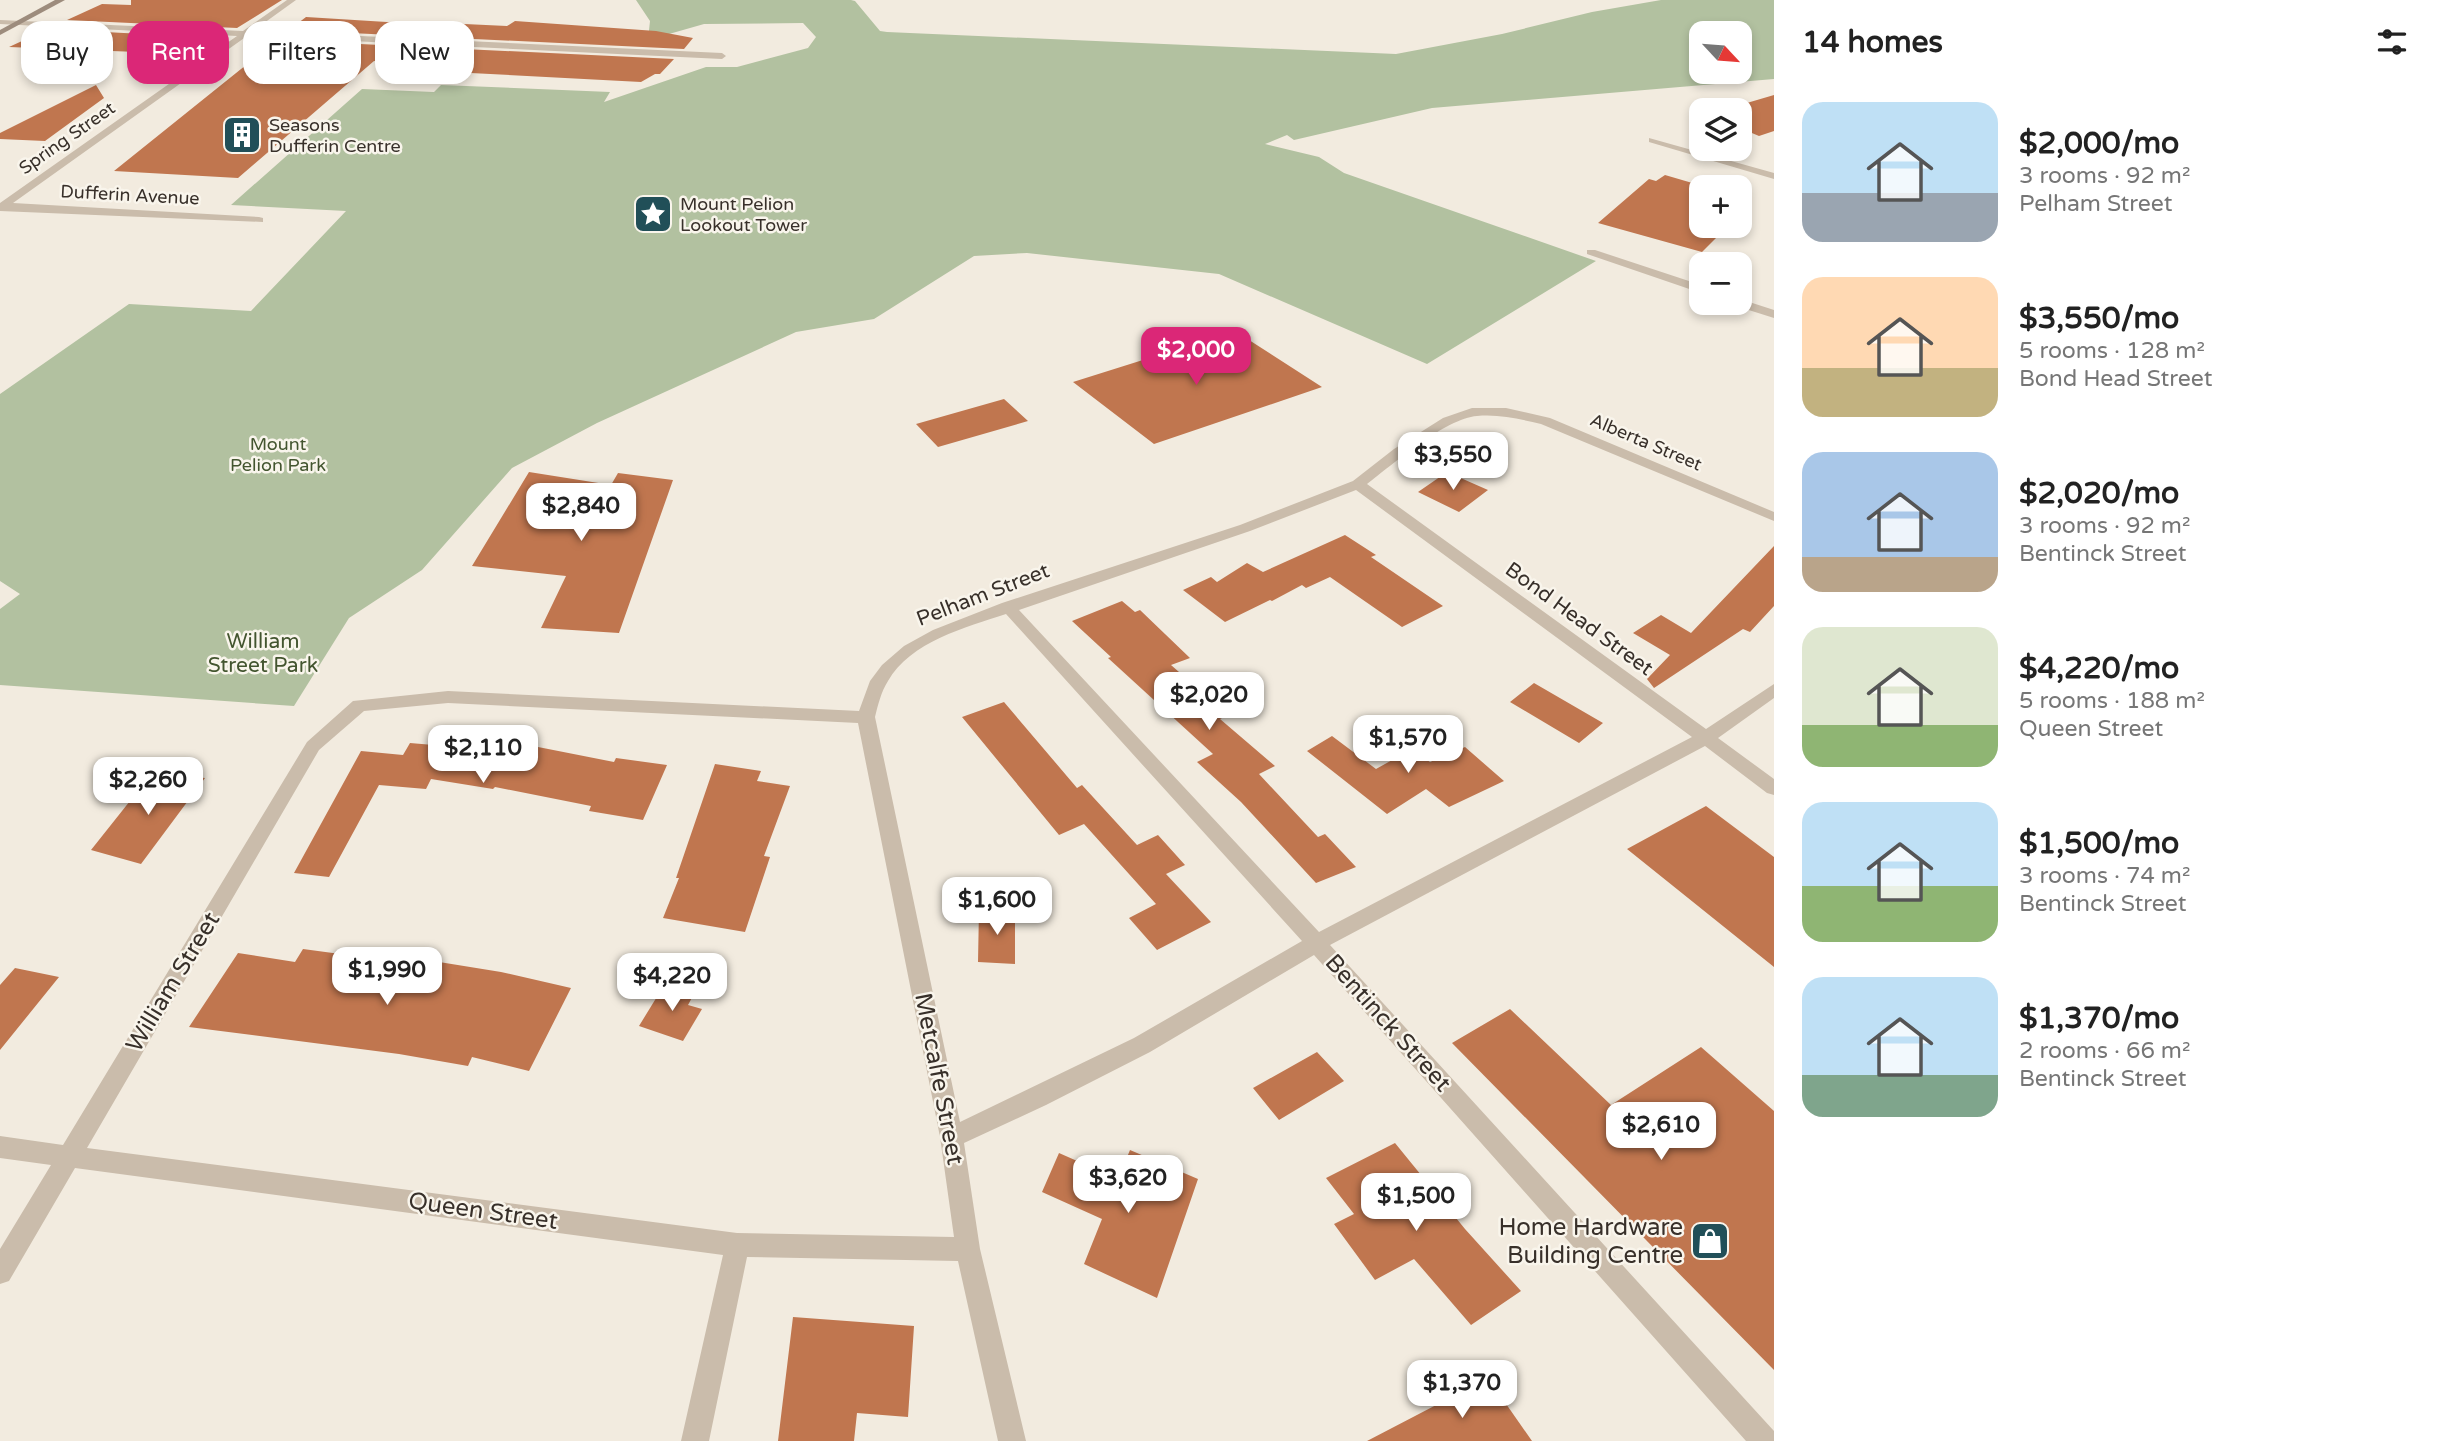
<!DOCTYPE html>
<meta charset="utf-8">
<style>
body{margin:0;font-family:"Varela Round",sans-serif;background:#f6f6f6;color:#222;height:100vh;display:flex;flex-direction:column;font-size:26px;white-space:nowrap}
*{box-sizing:border-box;margin:0}
p{font-size:23px;color:#767676}
.icon{flex:none;width:38px;height:38px;fill:none;stroke:currentColor;stroke-width:2;stroke-linecap:round;stroke-linejoin:round}
.map{position:relative;flex:1;overflow:hidden}
.side{display:flex;flex-direction:column;background:#fff;width:665px}
.side>*{flex:none}
.top-card{position:absolute;left:21px;top:21px;width:665px;height:63px;display:flex;gap:14px}
.needle{width:46px;rotate:116deg}
.tools{position:absolute;left:1689px;top:21px;display:grid;gap:14px}
.tools a{display:grid;place-items:center;width:63px;height:63px;border-radius:14px;background:#fff;box-shadow:0 4px 10px #0003;font-size:35px}
.price{position:absolute;translate:-50% -60px;padding:0 16px;border-radius:14px;background:#fff;color:#222;font-size:23px;line-height:46px;filter:drop-shadow(0 2px 4px #0008)}
.price::after{content:'';position:absolute;left:50%;top:42px;width:21px;height:16px;margin-left:-10px;background:inherit;clip-path:polygon(0 0,100% 0,50% 100%)}
.price.on{background:#db2777;color:#fff}
ul{padding:0;list-style:none}
li{display:flex;align-items:center;gap:21px;height:175px;padding:0 28px}
li span{display:grid;place-items:center;flex:none;width:196px;height:140px;border-radius:21px;color:#555}
li>.icon{margin-inline-start:auto}
span .icon{width:84px;height:84px;fill:#fffc;stroke-width:1}
li b{font-size:30px}
h2{display:flex;justify-content:space-between;align-items:center;height:84px;padding:0 28px;font-size:30px}
.pill{padding:0 24px;border-radius:21px;background:#fff;box-shadow:0 4px 10px #0003;font-size:24px;line-height:63px}
.pill.on{background:#db2777;color:#fff}
main{display:flex;flex:1;min-height:0}
.map>svg:first-child{display:block}
.green{fill:#b2c1a0;fill-rule:evenodd}
.building{fill:#c0764f}
.lines{fill:none;stroke-linecap:round;stroke-linejoin:round}
.street{fill:#cabcab;fill-rule:evenodd}
.secondary{fill:#9d8c7d;fill-rule:evenodd}
.labels{text-anchor:middle;dominant-baseline:central;stroke-width:5;stroke-linejoin:round;paint-order:stroke}
.far-poi-label{font-size:18px;fill:#38302a;stroke:#f9f5ec;text-anchor:start}
.far-street-label{font-size:18px;fill:#38302a;stroke:#f9f5ec}
.far-park-label{font-size:18px;fill:#43552f;stroke:#f9f5ec}
.street-label{font-size:21px;fill:#38302a;stroke:#f9f5ec}
.park-label{font-size:21px;fill:#43552f;stroke:#f9f5ec}
.near-street-label{font-size:24px;fill:#38302a;stroke:#f9f5ec}
.near-poi-label{font-size:24px;fill:#38302a;stroke:#f9f5ec;text-anchor:end}
</style>
<main>
<div class="map">
<svg width="1774" height="1441" viewBox="0 0 1774 1441">
<rect width="100%" height="100%" fill="#f2ebdf"/>
<!-- green -->
<path class="green" d="M636,0H851L855,1L880,31L887,32L1396,54L1502,34L1592,12L1661,0H1774V79L1432,108L1294,140L1287,135L1265,144L1319,157L1344,173L1596,261L1427,364L1219,274L1027,253L974,256L874,319L796,332L597,423L512,468L422,570L349,618L294,706L0,685V609L20,594L0,581V394L129,304L251,311L346,211L231,205L362,89L434,92L441,85L610,92L604,102L706,67H737L808,48L816,37L803,23L704,24L648,40L650,21ZM1701,33H1740V72H1701Z"/>
<!-- building -->
<path class="building" d="M131,0H282L237,28L67,20L102,4L131,5Z
M306,17L419,24L422,22L507,26L515,21L656,31L693,38L684,49L289,30Z
M48,29L219,38L189,54L9,47Z
M277,40L674,59L660,74H655L641,82L451,72L457,67L374,61L238,178L114,171Z
M96,85L104,98L45,141L0,139V133Z
M1774,95V131L1759,136L1740,128V105Z
M1665,175L1706,187H1701V226H1728L1702,252L1598,223L1649,179L1656,181Z
M1235,331L1322,387L1154,444L1073,382Z
M1004,399L1028,421L938,447L916,424Z
M529,472L611,485L618,473L673,480L619,633L541,628L566,576L472,566Z
M1447,472L1488,490L1459,512L1418,492Z
M1345,535L1376,555L1371,557L1443,606L1402,627L1330,577L1306,588L1302,585L1272,601L1270,600L1225,622L1183,590L1211,577L1217,582L1247,563L1263,572Z
M1774,546V606L1750,632L1743,629L1654,688L1647,679L1670,655L1633,633L1661,615L1691,633Z
M1122,601L1135,612L1140,610L1190,658L1171,665L1228,715L1220,719L1275,766L1259,774L1318,837L1325,834L1356,867L1316,883L1241,802L1197,762L1213,754L1108,658L1111,657L1072,621Z
M1534,683L1603,723L1579,743L1510,702Z
M1004,702L1077,788L1082,785L1137,845L1158,835L1185,865L1166,874L1211,922L1157,950L1129,918L1156,904L1084,824L1059,835L962,717Z
M1332,736L1376,769L1412,749L1430,762L1465,747L1504,781L1449,807L1426,789L1387,814L1307,751Z
M485,742L531,749L533,746L614,762L616,758L667,765L643,820L589,811L591,806L495,787L493,789L431,779L426,789L379,785L329,877L294,873L361,751L403,755L410,743L480,749Z
M715,764L761,771L757,781L790,786L764,856L770,857L745,932L663,918L679,878H676Z
M153,772L205,778L141,864L91,850Z
M1706,806L1774,857V967L1627,849Z
M979,909L1015,911V964L978,962Z
M303,949L370,958L372,955L433,961L501,972L571,988L529,1071L472,1057L468,1066L399,1054L189,1027L238,953L295,962Z
M15,968L59,977L0,1050V985Z
M666,982L695,992L688,1005L702,1009L683,1041L639,1026Z
M1510,1009L1611,1105L1701,1047L1774,1111V1370L1452,1043Z
M1317,1052L1344,1081L1279,1120L1253,1088Z
M1395,1143L1465,1229L1521,1291L1471,1325L1414,1259L1375,1280L1334,1224L1354,1214L1326,1178Z
M1130,1150L1198,1179L1157,1298L1084,1264L1102,1219L1042,1192L1059,1153L1118,1179Z
M793,1317L914,1326L908,1417L857,1413L854,1441H778Z
M1488,1378L1532,1441H1367Z"/>
<g class="lines">
<!-- street -->
<path class="street" d="M287,0H296L253,31L722,53L726,56L722,59L247,36L13,203L259,217L263,218V222L0,211V203L237,36L0,24V20L243,31Z
M1649,138L1774,173V179L1649,142Z
M1587,250H1595L1701,285V293L1587,254Z
M1740,299L1774,310V318L1736,306L1734,303H1740Z
M1472,408H1506L1550,418L1774,512V521L1541,424C1519,419 1499,414 1477,416C1446,418 1392,465 1367,484L1706,729L1774,684V698L1718,738L1774,779V795L1767,793L1705,746L1330,945L1774,1431V1441H1746L1314,955L1150,1052L1046,1105L964,1143L980,1249L1026,1441H998L958,1261L747,1257L709,1441H681L723,1255L75,1168L9,1281L0,1284V1249L51,1165L0,1158V1136L63,1145L307,742L353,701L448,691L859,711L870,681L882,665L904,646L933,630L1002,603L1240,525L1353,481L1394,449L1443,418ZM1356,490L1692,737L1319,932L1019,610L1250,531ZM1006,614L1302,941L1134,1038L960,1122L875,717C878,705 881,692 888,681C910,642 966,627 1006,614ZM448,703L858,723L940,1137L954,1237L737,1233L87,1148L319,750L364,711Z"/>
<!-- secondary -->
<path class="secondary" d="M55,0H65L0,35V30Z"/>
</g>
<!-- icons -->
<defs>
<symbol id="building-square" viewBox="-11 -11 22 22"><rect x="-9" y="-9" width="18" height="18" rx="4" fill="#214f58" stroke="#f9f5ec"/><path d="M-4-6H4V6H1V3H-1V6H-4ZM-2.5-4.3h1.7v1.8h-1.7ZM.8-4.3h1.7v1.8H.8ZM-2.5-1h1.7V.8h-1.7ZM.8-1h1.7V.8H.8Z" fill="#fff"/></symbol>
<symbol id="sight-square" viewBox="-11 -11 22 22"><rect x="-9" y="-9" width="18" height="18" rx="4" fill="#214f58" stroke="#f9f5ec"/><path d="M0-6L1.8-2.2L6-1.7L2.9 1.2L3.7 5.4L0 3.3L-3.7 5.4L-2.9 1.2L-6-1.7L-1.8-2.2Z" fill="#fff"/></symbol>
<symbol id="shop-square" viewBox="-11 -11 22 22"><rect x="-9" y="-9" width="18" height="18" rx="4" fill="#214f58" stroke="#f9f5ec"/><path d="M-5-2.5h2.3a2.7 3.5 0 0 1 5.4 0H5L5.5 6h-11ZM-1.5-2.5h3a1.5 2.3 0 0 0-3 0Z" fill="#fff"/></symbol>
</defs>
<g fill-rule="evenodd">
<use href="#building-square" x="220" y="113" width="44" height="44"/>
<use href="#sight-square" x="631" y="192" width="44" height="44"/>
<use href="#shop-square" x="1688" y="1219" width="44" height="44"/>
</g>
<g class="labels">
<!-- far-poi labels -->
<g class="far-poi-label">
<text x="269" y="125">Seasons<tspan x="269" dy="21">Dufferin Centre</tspan></text>
<text x="680" y="204">Mount Pelion<tspan x="680" dy="21">Lookout Tower</tspan></text>
</g>
<!-- far-street labels -->
<g class="far-street-label">
<text transform="translate(67 138) rotate(-35)">Spring Street</text>
<text transform="translate(130 195) rotate(3)">Dufferin Avenue</text>
<text transform="translate(1646 442) rotate(23)">Alberta Street</text>
</g>
<!-- far-park labels -->
<g class="far-park-label">
<text x="278" y="444">Mount<tspan x="278" dy="21">Pelion Park</tspan></text>
</g>
<!-- street labels -->
<g class="street-label">
<text transform="translate(983 595) rotate(-21)">Pelham Street</text>
<text transform="translate(1579 619) rotate(36)">Bond Head Street</text>
</g>
<!-- park labels -->
<g class="park-label">
<text x="263" y="641">William<tspan x="263" dy="24">Street Park</tspan></text>
</g>
<!-- near-street labels -->
<g class="near-street-label">
<text transform="translate(173 982) rotate(-59)">William Street</text>
<text transform="translate(1388 1023) rotate(48)">Bentinck Street</text>
<text transform="translate(939 1079) rotate(79)">Metcalfe Street</text>
<text transform="translate(483 1211) rotate(8)">Queen Street</text>
</g>
<!-- near-poi labels -->
<g class="near-poi-label">
<text x="1683" y="1227">Home Hardware<tspan x="1683" dy="28">Building Centre</tspan></text>
</g>
</g>
</svg>
<div class="tools">
<a><svg class="needle" viewBox="-14 -14 28 28"><path d="M0-13l5 13h-10z" fill="#e53935"/><path d="M0 13l5-13h-10z" fill="#767676"/></svg></a>
<a><svg class="icon" aria-label="layers" viewBox="0 0 24 24"><path d="M12 4l9 5-9 5-9-5zM3 14l9 5 9-5"/></svg></a>
<a>+</a>
<a>−</a>
</div>
<b class="price on" style="left:1196px;top:387px">$2,000</b>
<b class="price" style="left:1453px;top:492px">$3,550</b>
<b class="price" style="left:581px;top:543px">$2,840</b>
<b class="price" style="left:1209px;top:732px">$2,020</b>
<b class="price" style="left:1408px;top:775px">$1,570</b>
<b class="price" style="left:483px;top:785px">$2,110</b>
<b class="price" style="left:148px;top:817px">$2,260</b>
<b class="price" style="left:997px;top:937px">$1,600</b>
<b class="price" style="left:387px;top:1007px">$1,990</b>
<b class="price" style="left:672px;top:1013px">$4,220</b>
<b class="price" style="left:1661px;top:1162px">$2,610</b>
<b class="price" style="left:1128px;top:1215px">$3,620</b>
<b class="price" style="left:1416px;top:1233px">$1,500</b>
<b class="price" style="left:1462px;top:1420px">$1,370</b>
<div class="top-card">
<a class="pill">Buy</a>
<a class="pill on">Rent</a>
<a class="pill">Filters</a>
<a class="pill">New</a>
</div>
</div>
<section class="side">
<h2>14 homes<svg class="icon" aria-label="filters" viewBox="0 0 24 24"><path d="M4 7h16M4 17h16"/><circle cx="9" cy="7" r="2"/><circle cx="15" cy="17" r="2"/></svg></h2>
<ul>
<li><span style="background:linear-gradient(#bfe0f5 65%,#9aa5b1 0)"><svg class="icon" aria-label="home" viewBox="0 0 24 24"><path d="M3 11l9-7 9 7M6 9v11h12V9"/></svg></span><div><b>$2,000/mo</b><p>3 rooms · 92 m²</p><p>Pelham Street</p></div></li>
<li><span style="background:linear-gradient(#ffd9b3 65%,#c2b280 0)"><svg class="icon" aria-label="home" viewBox="0 0 24 24"><path d="M3 11l9-7 9 7M6 9v11h12V9"/></svg></span><div><b>$3,550/mo</b><p>5 rooms · 128 m²</p><p>Bond Head Street</p></div></li>
<li><span style="background:linear-gradient(#a9c7e8 75%,#b9a48a 0)"><svg class="icon" aria-label="home" viewBox="0 0 24 24"><path d="M3 11l9-7 9 7M6 9v11h12V9"/></svg></span><div><b>$2,020/mo</b><p>3 rooms · 92 m²</p><p>Bentinck Street</p></div></li>
<li><span style="background:linear-gradient(#dfe7d0 70%,#8fb573 0)"><svg class="icon" aria-label="home" viewBox="0 0 24 24"><path d="M3 11l9-7 9 7M6 9v11h12V9"/></svg></span><div><b>$4,220/mo</b><p>5 rooms · 188 m²</p><p>Queen Street</p></div></li>
<li><span style="background:linear-gradient(#bfe0f5 60%,#8fb573 0)"><svg class="icon" aria-label="home" viewBox="0 0 24 24"><path d="M3 11l9-7 9 7M6 9v11h12V9"/></svg></span><div><b>$1,500/mo</b><p>3 rooms · 74 m²</p><p>Bentinck Street</p></div></li>
<li><span style="background:linear-gradient(#bfe0f5 70%,#7fa58c 0)"><svg class="icon" aria-label="home" viewBox="0 0 24 24"><path d="M3 11l9-7 9 7M6 9v11h12V9"/></svg></span><div><b>$1,370/mo</b><p>2 rooms · 66 m²</p><p>Bentinck Street</p></div></li>
</ul>
</section>
</main>
